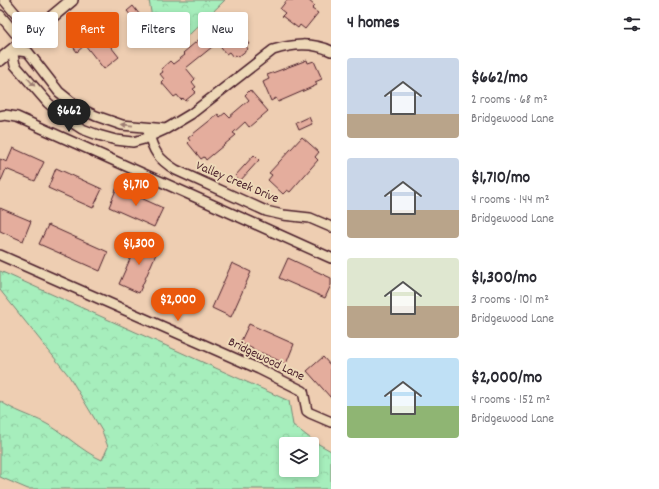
<!DOCTYPE html>
<meta charset="utf-8">
<style>
body{margin:0;font-family:Dekko,sans-serif;background:#f2f2f3;color:#2b2b33;height:100vh;display:flex;flex-direction:column;font-size:15px;white-space:nowrap}
*{box-sizing:border-box;margin:0}
p{font-size:13px;color:#7c7c81}
.icon{flex:none;width:22px;height:22px;fill:none;stroke:currentColor;stroke-width:2;stroke-linecap:round;stroke-linejoin:round}
.map{position:relative;flex:1;overflow:hidden}
.drawer{display:flex;flex-direction:column;background:#fff;width:328px}
.drawer>*{flex:none}
.banner{position:absolute;left:12px;top:12px;width:259px;height:36px;display:flex;gap:8px}
.controls{position:absolute;left:279px;top:437px;display:grid;gap:8px}
.controls a{display:grid;place-items:center;width:40px;height:40px;border-radius:4px;background:#fff;box-shadow:0 2px 6px #0003;font-size:20px}
.price{position:absolute;translate:-50% -34px;padding:0 9px;border-radius:14px;background:#ea580c;color:#fff;font-size:13px;line-height:26px;filter:drop-shadow(0 1px 2px #0008)}
.price::after{content:'';position:absolute;left:50%;top:24px;width:12px;height:9px;margin-left:-6px;background:inherit;clip-path:polygon(0 0,100% 0,50% 100%)}
.price.on{background:#222;color:#fff}
ul{padding:0;list-style:none}
li{display:flex;align-items:center;gap:12px;height:100px;padding:0 16px}
li span{display:grid;place-items:center;flex:none;width:112px;height:80px;border-radius:4px;color:#555}
li>.icon{margin-inline-start:auto}
span .icon{width:48px;height:48px;fill:#fffc;stroke-width:1}
li b{font-size:17px}
h2{display:flex;justify-content:space-between;align-items:center;height:48px;padding:0 16px;font-size:17px}
.chip{padding:0 14px;border-radius:4px;background:#fff;box-shadow:0 2px 6px #0003;font-size:14px;line-height:36px}
.chip.on{background:#ea580c;color:#fff}
main{display:flex;flex:1;min-height:0}
.map>svg:first-child{display:block}
.forest{fill:url(#forest-crowns);stroke:#788674;fill-rule:evenodd}
.building{fill:#e4ad9d;stroke:#4a1f2b}
.lines{fill:none;stroke-linecap:round;stroke-linejoin:round}
.minor-casing{stroke:#4a1f2b;stroke-width:12}
.major-casing{stroke:#4a1f2b;stroke-width:14}
.minor{stroke:#eed9b8;stroke-width:9}
.major{stroke:#eed9b8;stroke-width:11}
.oneway{fill:#9c7c72}
.labels{text-anchor:middle;dominant-baseline:central;stroke-width:4;stroke-linejoin:round;paint-order:stroke}
.street-label{font-size:13px;fill:#4a1f2b;stroke:#eed9b8}
</style>
<main>
<div class="map">
<svg width="331" height="489" viewBox="0 0 331 489">
<defs>
<pattern id="forest-crowns" width="20" height="18" patternUnits="userSpaceOnUse"><rect width="20" height="18" fill="#a6eebc"/><path d="M2 6a3 3 0 1 1 6 0M12 15a3 3 0 1 1 6 0" fill="none" stroke="#90cca2"/></pattern>
</defs>
<rect width="100%" height="100%" fill="#eeceb2"/>
<filter id="ink" filterUnits="userSpaceOnUse"><feTurbulence type="fractalNoise" baseFrequency=".025" numOctaves="2"/><feDisplacementMap in="SourceGraphic" scale="8" xChannelSelector="R" yChannelSelector="G"/><feConvolveMatrix kernelMatrix="1 2 1 2 8 2 1 2 1" color-interpolation-filters="sRGB"/></filter>
<g filter="url(#ink)">
<!-- forest -->
<path class="forest" d="M149,0H225L190,34L188,35L180,30L166,40L160,36L159,32L153,24Z
M0,271L289,401L293,425L315,442L331,451V489H28L0,477V401C14,411 30,415 45,423C65,433 81,451 102,460L108,447L102,431L69,376L0,290ZM286,444H312V470H286Z"/>
<!-- building -->
<path class="building" d="M287,0H308L315,6L312,9L318,13L305,29L300,25L298,28L282,16L285,13L280,9Z
M133,6L143,19L138,24L127,11Z
M223,18L226,21L229,19L233,24L236,21L248,36L245,39L249,44L246,46L248,49L238,57L236,55L233,57L229,52L226,54L217,43L186,68L195,79L192,82L196,87L193,89L196,92L185,101L183,98L181,100L177,95L174,97L161,82L164,79L160,74L163,72L161,69L170,61L173,64L185,55L183,53L202,37L203,39L215,29L213,26Z
M102,19L108,27L100,33L119,57L104,69L85,45L77,52L71,44Z
M307,60L308,63L314,61L322,79L315,82L317,85L278,102L276,98L271,101L263,82L269,79L267,75Z
M250,90L268,111L249,127L245,122L233,133L236,135L206,160L204,157L201,159L188,143L190,141L188,138L218,114L220,117L225,113L229,117L249,100L245,95Z
M309,117L312,124L299,130L296,123Z
M302,137L319,152L315,157L318,160L290,192L287,190L283,194L268,180L272,175L269,173Z
M13,148L44,162L35,181L6,169L0,183V159L7,162Z
M254,155L259,160L240,181L235,176Z
M56,168L102,189L93,208L48,188Z
M117,187L163,208L154,227L109,207Z
M0,208L31,221L23,241L0,231Z
M48,225L108,252L100,271L39,244Z
M139,239L159,247L139,293L119,284Z
M288,258L331,278V285L325,298L279,278Z
M232,263L251,272L231,317L212,308Z
M249,324L294,344L286,364L240,343Z
M323,357L331,366V398L307,371Z"/>
<g class="lines">
<defs>
<path id="minor" d="M4,0L25,25L28,38
M0,15L15,33L28,38
M0,116L5,115L17,117L331,258
M166,129L122,125L96,116L79,108L59,92L28,52L12,50L15,65L48,103L68,120L82,129L98,135L116,140L133,142L144,139L166,129L191,114L273,50C293,44 312,42 331,51
M148,131C153,151 158,159 176,170L266,211L283,215L310,218L331,227
M0,255L259,369L303,391L307,411L310,413L331,422"/>
<path id="major" d="M0,60L72,0"/>
</defs>
<!-- minor casing -->
<use href="#minor" class="minor-casing"/>
<!-- major casing -->
<use href="#major" class="major-casing"/>
<!-- minor -->
<use href="#minor" class="minor"/>
<!-- major -->
<use href="#major" class="major"/>
</g>
<!-- one-way arrows -->
<defs><path id="oneway-solid" d="M-6-.8H1V-3.2L6.5 0L1 3.2V.8H-6Z"/></defs>
<g class="oneway">
<use href="#oneway-solid" transform="translate(31 82) rotate(48)"/>
<use href="#oneway-solid" transform="translate(127 125) rotate(-174)"/>
</g>
</g>
<g class="labels">
<!-- street labels -->
<g class="street-label">
<text transform="translate(237 183) rotate(23)">Valley Creek Drive</text>
<text transform="translate(266 360) rotate(26)">Bridgewood Lane</text>
</g>
</g>
</svg>
<div class="controls">
<a><svg class="icon" aria-label="layers" viewBox="0 0 24 24"><path d="M12 4l9 5-9 5-9-5zM3 14l9 5 9-5"/></svg></a>
</div>
<b class="price on" style="left:69px;top:133px">$662</b>
<b class="price" style="left:136px;top:207px">$1,710</b>
<b class="price" style="left:139px;top:266px">$1,300</b>
<b class="price" style="left:178px;top:322px">$2,000</b>
<div class="banner">
<a class="chip">Buy</a>
<a class="chip on">Rent</a>
<a class="chip">Filters</a>
<a class="chip">New</a>
</div>
</div>
<section class="drawer">
<h2>4 homes<svg class="icon" aria-label="filters" viewBox="0 0 24 24"><path d="M4 7h16M4 17h16"/><circle cx="9" cy="7" r="2"/><circle cx="15" cy="17" r="2"/></svg></h2>
<ul>
<li><span style="background:linear-gradient(#c9d6e8 70%,#b9a48a 0)"><svg class="icon" aria-label="home" viewBox="0 0 24 24"><path d="M3 11l9-7 9 7M6 9v11h12V9"/></svg></span><div><b>$662/mo</b><p>2 rooms · 68 m²</p><p>Bridgewood Lane</p></div></li>
<li><span style="background:linear-gradient(#c9d6e8 65%,#b9a48a 0)"><svg class="icon" aria-label="home" viewBox="0 0 24 24"><path d="M3 11l9-7 9 7M6 9v11h12V9"/></svg></span><div><b>$1,710/mo</b><p>4 rooms · 144 m²</p><p>Bridgewood Lane</p></div></li>
<li><span style="background:linear-gradient(#dfe7d0 60%,#b9a48a 0)"><svg class="icon" aria-label="home" viewBox="0 0 24 24"><path d="M3 11l9-7 9 7M6 9v11h12V9"/></svg></span><div><b>$1,300/mo</b><p>3 rooms · 101 m²</p><p>Bridgewood Lane</p></div></li>
<li><span style="background:linear-gradient(#bfe0f5 60%,#8fb573 0)"><svg class="icon" aria-label="home" viewBox="0 0 24 24"><path d="M3 11l9-7 9 7M6 9v11h12V9"/></svg></span><div><b>$2,000/mo</b><p>4 rooms · 152 m²</p><p>Bridgewood Lane</p></div></li>
</ul>
</section>
</main>
